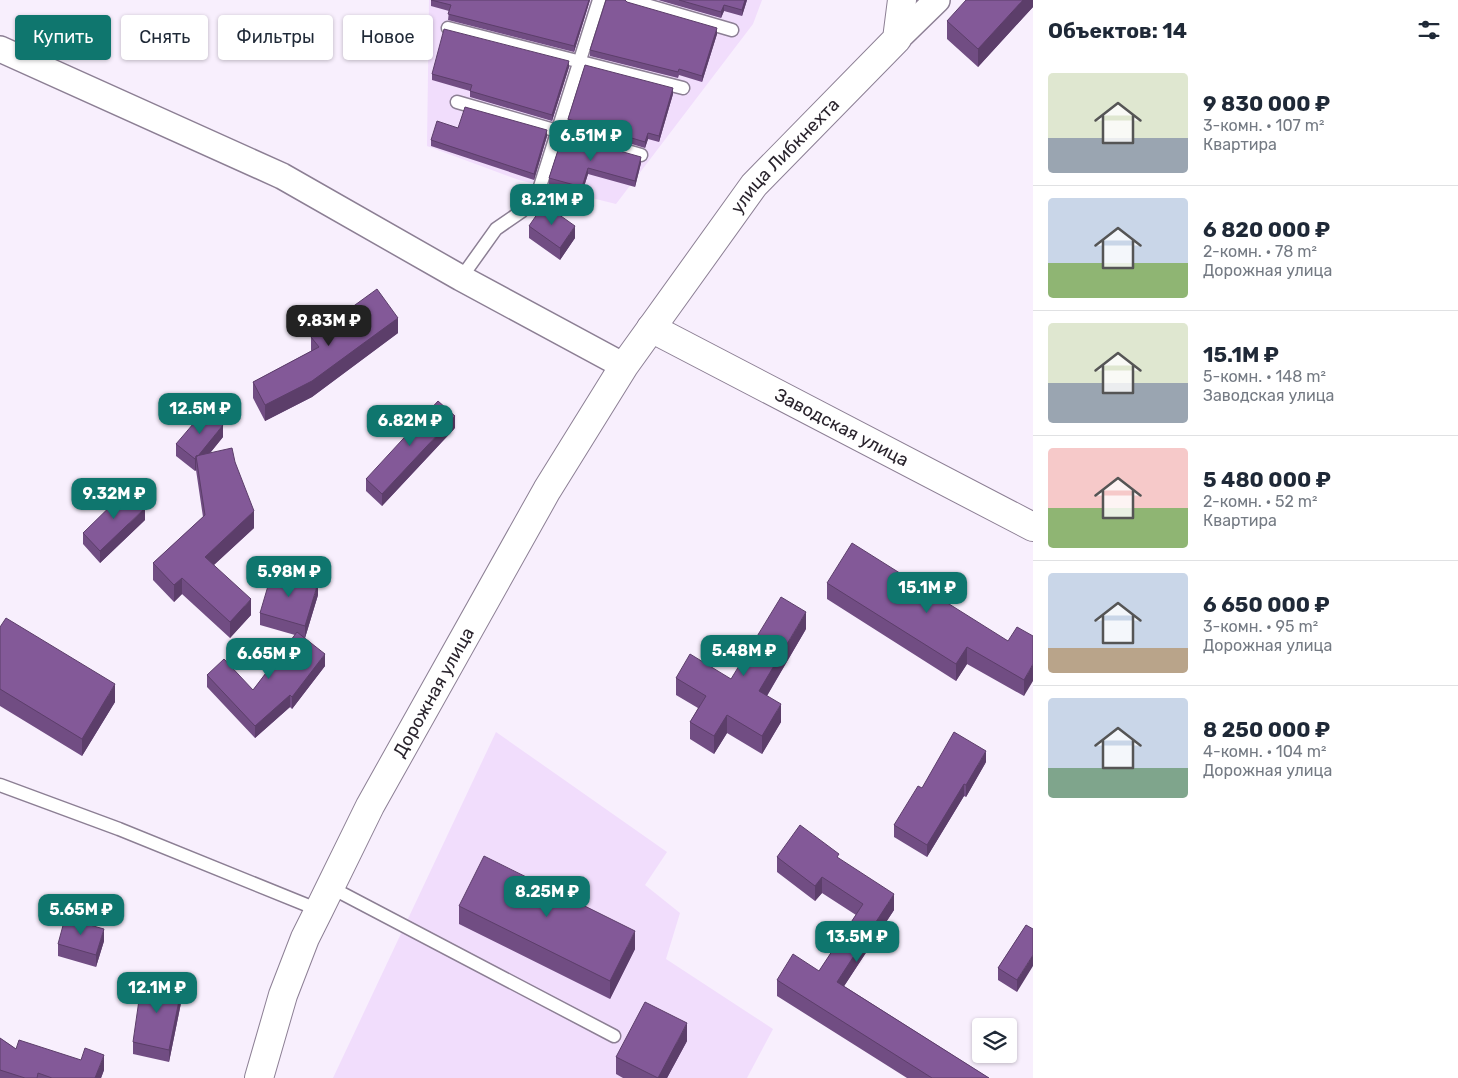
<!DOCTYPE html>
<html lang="ru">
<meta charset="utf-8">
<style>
body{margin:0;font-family:Rubik,sans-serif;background:#f6f6f7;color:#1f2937;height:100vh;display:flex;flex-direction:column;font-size:19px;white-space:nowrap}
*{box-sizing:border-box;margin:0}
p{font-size:16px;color:#747a83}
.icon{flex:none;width:28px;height:28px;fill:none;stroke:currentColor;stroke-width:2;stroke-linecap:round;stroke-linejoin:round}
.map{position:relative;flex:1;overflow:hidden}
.sheet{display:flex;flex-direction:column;background:#fff;width:425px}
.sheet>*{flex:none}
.hud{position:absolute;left:15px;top:15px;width:475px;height:45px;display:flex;gap:10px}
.buttons{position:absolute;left:972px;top:1018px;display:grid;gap:10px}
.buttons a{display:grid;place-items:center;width:45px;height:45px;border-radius:5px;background:#fff;box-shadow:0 1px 4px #0004;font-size:25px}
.price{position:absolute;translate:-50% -42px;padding:0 11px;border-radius:10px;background:#0f766e;color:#fff;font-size:16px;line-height:32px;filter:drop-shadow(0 1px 2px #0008)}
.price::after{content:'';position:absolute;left:50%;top:30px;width:15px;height:11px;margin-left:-8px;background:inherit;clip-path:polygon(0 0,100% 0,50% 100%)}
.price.on{background:#222;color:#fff}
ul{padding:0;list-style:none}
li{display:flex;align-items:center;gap:15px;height:125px;padding:0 15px}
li+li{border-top:1px solid #e0e1e3}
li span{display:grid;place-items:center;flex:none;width:140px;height:100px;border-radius:5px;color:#555}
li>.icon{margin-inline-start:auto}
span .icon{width:60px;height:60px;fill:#fffc;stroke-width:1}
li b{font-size:21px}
h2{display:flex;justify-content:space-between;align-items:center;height:60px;padding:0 15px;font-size:21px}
.tag{padding:0 18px;border-radius:5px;background:#fff;box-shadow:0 1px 4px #0004;font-size:18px;line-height:45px}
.tag.on{background:#0f766e;color:#fff}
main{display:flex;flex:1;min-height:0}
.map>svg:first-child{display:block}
.built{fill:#f1ddfc}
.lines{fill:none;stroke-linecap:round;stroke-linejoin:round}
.lane-casing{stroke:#8c7f94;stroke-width:15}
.street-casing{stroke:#8c7f94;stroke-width:28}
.secondary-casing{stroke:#8c7f94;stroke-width:30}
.lane{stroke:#fff;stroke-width:12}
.street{stroke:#fff;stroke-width:25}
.secondary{stroke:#fff;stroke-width:28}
.wall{fill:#714d83}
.shaded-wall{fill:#5c3e6a}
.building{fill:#835998;stroke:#5c3e6a}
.labels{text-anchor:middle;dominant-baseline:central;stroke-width:5;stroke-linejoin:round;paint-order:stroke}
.street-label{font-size:18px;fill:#2a242d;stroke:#f8effd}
</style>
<main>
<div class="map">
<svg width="1033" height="1078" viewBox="0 0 1033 1078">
<rect width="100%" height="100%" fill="#f8effd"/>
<!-- built -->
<path class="built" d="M429,0H762L753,24L616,204L519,180L427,146Z
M496,732L667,852L645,885L680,913L666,959L773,1029L747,1078H333Z"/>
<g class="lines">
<defs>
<path id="lane" d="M629,0L732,30
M448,28L683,88
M457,102L641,155
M461,278L496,229L522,211L537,196L599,0
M0,785L119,829L319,910
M330,887L614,1036"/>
<path id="street" d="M897,39L937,0
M0,49L282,176L461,278L624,366"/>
<g id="secondary">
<path id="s1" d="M651,328L1033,527"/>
<path id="s2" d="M259,1078L283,995L305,938L319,910L370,806L547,490L624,366L754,185L897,39L902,0"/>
</g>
</defs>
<!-- lane casing -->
<use href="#lane" class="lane-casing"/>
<!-- street casing -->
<use href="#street" class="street-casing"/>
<!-- secondary casing -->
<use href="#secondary" class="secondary-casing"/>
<!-- lane -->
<use href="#lane" class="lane"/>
<!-- street -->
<use href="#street" class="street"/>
<!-- secondary -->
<use href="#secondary" class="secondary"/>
</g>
<!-- wall -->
<path class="wall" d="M431,0H590L574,52L448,20L449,11L431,6Z
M658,0H747L742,16L724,11L721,18Z
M1033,0V7L978,67L947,39V21Z
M627,2L717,34L702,82L679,75L678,78L590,56V50Z
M569,67L552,121L470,97V91L432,80V74Z
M673,94L659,142L648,139L645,148L568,125V119Z
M458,128L547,136L534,180L431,146V140Z
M563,135L641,163L635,187L588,174L582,193L549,184V178Z
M529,226L575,238L560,260L529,238Z
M398,333L312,397L265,421L253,398V382L311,351V337Z
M455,428L382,506L366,491V479Z
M223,437L210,453L235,462L254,528L214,565L251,615L230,638L182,594L174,602L153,580V563L203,517L196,470L195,471L176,456V444Z
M145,520L100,563L83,544V533Z
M827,583L1008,641L1033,636L1024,696L967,664L956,681L827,599Z
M318,595L305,638H304L325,666L292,709L290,707L255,738L207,687V675L253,690L295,635L260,625V613Z
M0,627L115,702L82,756L0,706Z
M806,629L767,696L781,722L762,754L727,733L714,754L690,739V722L698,708L676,695V678L731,679Z
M986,762L966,797L964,796L927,857L894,837V825L922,788Z
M777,857L839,859L894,910L844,986L989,1078H907L777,996V980L819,971L856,915L822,893L815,901L777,872Z
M459,906L635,949L610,999L459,924Z
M1026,925L1017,992L998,980V968Z
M104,941L96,967L58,956V944Z
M182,998L169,1062L133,1054V1042Z
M0,1038L16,1049L104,1070L101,1078H0Z
M687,1041L667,1078H623L616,1074V1057Z"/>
<!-- shaded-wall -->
<path class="shaded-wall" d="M589,0H590L574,52V46Z
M745,0H747L742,16V10Z
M1023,0H1033V7L978,67V49Z
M724,5V11L721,18V12Z
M717,28V34L702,82V76Z
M569,61V67L552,121V115Z
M673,88V94L659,142V136Z
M547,130V136L534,180V174Z
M648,133V139L645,148V142Z
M641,157V163L635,187V181Z
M588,168V174L582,193V187Z
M575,226V238L560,260V248Z
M398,318V333L312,397L265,421V405Z
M455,416V428L382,506V494Z
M223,425V437L198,468L196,457Z
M196,458V470L195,471V459Z
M145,508V520L100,563V551Z
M254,511V528L205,573V557Z
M182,578V594L174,602V585Z
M318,583V595L305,638V626Z
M251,599V615L230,638V622Z
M806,612V629L759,709V691Z
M967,647V664L956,681V664Z
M325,654V666L292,709V697Z
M1033,664V681L1024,696V680Z
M115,684V702L82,756V739Z
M290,695V707L255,738V726Z
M781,704V722L762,754V736Z
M727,715V733L714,754V736Z
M986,751V762L966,797V785Z
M964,784V796L927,857V845Z
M822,877V893L815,901V886Z
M894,894V910L837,997V982Z
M104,929V941L96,967V955Z
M635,931V949L610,999V981Z
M1033,955V966L1017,992V980Z
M182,986V998L169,1062V1050Z
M687,1023V1041L667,1078H658Z
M104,1055V1070L101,1078H95Z"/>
<!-- building -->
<path class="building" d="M431,0H589L574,46L448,14L451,5Z
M606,0H625L627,2L717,28L702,76L679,69L678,72L590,50Z
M679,0H745L742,10L724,5L721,12Z
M966,0H1023L978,49L947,21Z
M444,29L569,61L552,115L470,91L472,85L432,74Z
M585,65L673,88L659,136L648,133L645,142L568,119Z
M465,107L547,130L534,174L431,140L437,121L458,128Z
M563,135L641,157L635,181L588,168L582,187L549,178Z
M544,204L575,226L560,248L529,226Z
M377,289L398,318L312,381L265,405L253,382L319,347L311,337Z
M438,401L455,416L382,494L366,479Z
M205,410L223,425L198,456H196V457L195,459L176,444Z
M232,448L235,462L254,511L205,557L251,599L230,622L182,578L174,585L153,563L205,515L196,456Z
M127,490L145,508L100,551L83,533Z
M852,543L1008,641L1017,627L1033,636V664L1024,680L967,647L956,664L827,583Z
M273,569L318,583L305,626L260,613Z
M781,597L806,612L759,691L781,704L762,736L727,715L714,736L690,722L706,696L676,678L690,654L731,679Z
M6,618L115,684L82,739L0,689V627Z
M297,632L325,654L292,697L290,695L255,726L207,675L224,659L253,690Z
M954,732L986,751L966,785L964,784L927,845L894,825L918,786L922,788Z
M800,825L839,854L837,857L894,894L837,982L989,1078H932L777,980L793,954L819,971L863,904L822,877L815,886L777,857Z
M484,856L635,931L610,981L459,906Z
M65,918L104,929L96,955L58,944Z
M1026,925L1033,929V955L1017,980L998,968Z
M142,979L182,986L169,1050L133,1042Z
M645,1002L687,1023L658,1078L616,1057Z
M0,1038L16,1049L19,1040L81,1060L85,1048L104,1055L95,1078H52L38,1073L37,1078H25L0,1070Z"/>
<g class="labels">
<!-- street labels -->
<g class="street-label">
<text stroke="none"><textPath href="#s2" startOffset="1068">улица Либкнехта</textPath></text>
<text stroke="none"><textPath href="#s1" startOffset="215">Заводская улица</textPath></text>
<text stroke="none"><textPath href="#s2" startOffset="425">Дорожная улица</textPath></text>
</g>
</g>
</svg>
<div class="buttons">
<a><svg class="icon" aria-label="layers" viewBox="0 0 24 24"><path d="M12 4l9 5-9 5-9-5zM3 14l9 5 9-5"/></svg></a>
</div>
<b class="price" style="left:591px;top:162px">6.51M ₽</b>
<b class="price" style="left:552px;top:226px">8.21M ₽</b>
<b class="price on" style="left:329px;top:347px">9.83M ₽</b>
<b class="price" style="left:200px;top:435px">12.5M ₽</b>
<b class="price" style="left:410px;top:447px">6.82M ₽</b>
<b class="price" style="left:114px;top:520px">9.32M ₽</b>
<b class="price" style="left:289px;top:598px">5.98M ₽</b>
<b class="price" style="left:927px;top:614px">15.1M ₽</b>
<b class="price" style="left:744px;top:677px">5.48M ₽</b>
<b class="price" style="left:269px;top:680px">6.65M ₽</b>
<b class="price" style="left:547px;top:918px">8.25M ₽</b>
<b class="price" style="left:81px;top:936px">5.65M ₽</b>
<b class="price" style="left:857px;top:963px">13.5M ₽</b>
<b class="price" style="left:157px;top:1014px">12.1M ₽</b>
<div class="hud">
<a class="tag on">Купить</a>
<a class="tag">Снять</a>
<a class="tag">Фильтры</a>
<a class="tag">Новое</a>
</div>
</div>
<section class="sheet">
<h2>Объектов: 14<svg class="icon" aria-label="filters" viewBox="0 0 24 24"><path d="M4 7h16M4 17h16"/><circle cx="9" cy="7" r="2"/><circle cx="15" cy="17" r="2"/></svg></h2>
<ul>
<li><span style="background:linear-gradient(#dfe7d0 65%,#9aa5b1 0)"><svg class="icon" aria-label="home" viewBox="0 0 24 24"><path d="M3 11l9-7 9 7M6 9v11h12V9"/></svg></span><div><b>9 830 000 ₽</b><p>3-комн. · 107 m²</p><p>Квартира</p></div></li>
<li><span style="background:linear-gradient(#c9d6e8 65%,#8fb573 0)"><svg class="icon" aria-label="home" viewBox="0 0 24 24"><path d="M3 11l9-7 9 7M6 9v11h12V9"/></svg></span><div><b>6 820 000 ₽</b><p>2-комн. · 78 m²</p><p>Дорожная улица</p></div></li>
<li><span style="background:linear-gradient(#dfe7d0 60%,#9aa5b1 0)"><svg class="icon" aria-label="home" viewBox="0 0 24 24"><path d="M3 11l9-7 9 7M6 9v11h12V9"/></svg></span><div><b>15.1M ₽</b><p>5-комн. · 148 m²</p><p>Заводская улица</p></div></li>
<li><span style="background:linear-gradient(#f6c9c9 60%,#8fb573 0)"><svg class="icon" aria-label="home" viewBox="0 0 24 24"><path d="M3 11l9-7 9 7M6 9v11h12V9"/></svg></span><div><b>5 480 000 ₽</b><p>2-комн. · 52 m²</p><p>Квартира</p></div></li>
<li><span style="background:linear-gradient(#c9d6e8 75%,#b9a48a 0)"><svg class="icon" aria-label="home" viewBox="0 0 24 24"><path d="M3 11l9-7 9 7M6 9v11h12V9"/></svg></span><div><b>6 650 000 ₽</b><p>3-комн. · 95 m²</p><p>Дорожная улица</p></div></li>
<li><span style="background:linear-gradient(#c9d6e8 70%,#7fa58c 0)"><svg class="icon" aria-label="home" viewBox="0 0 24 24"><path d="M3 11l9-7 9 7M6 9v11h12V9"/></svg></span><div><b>8 250 000 ₽</b><p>4-комн. · 104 m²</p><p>Дорожная улица</p></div></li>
</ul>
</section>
</main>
